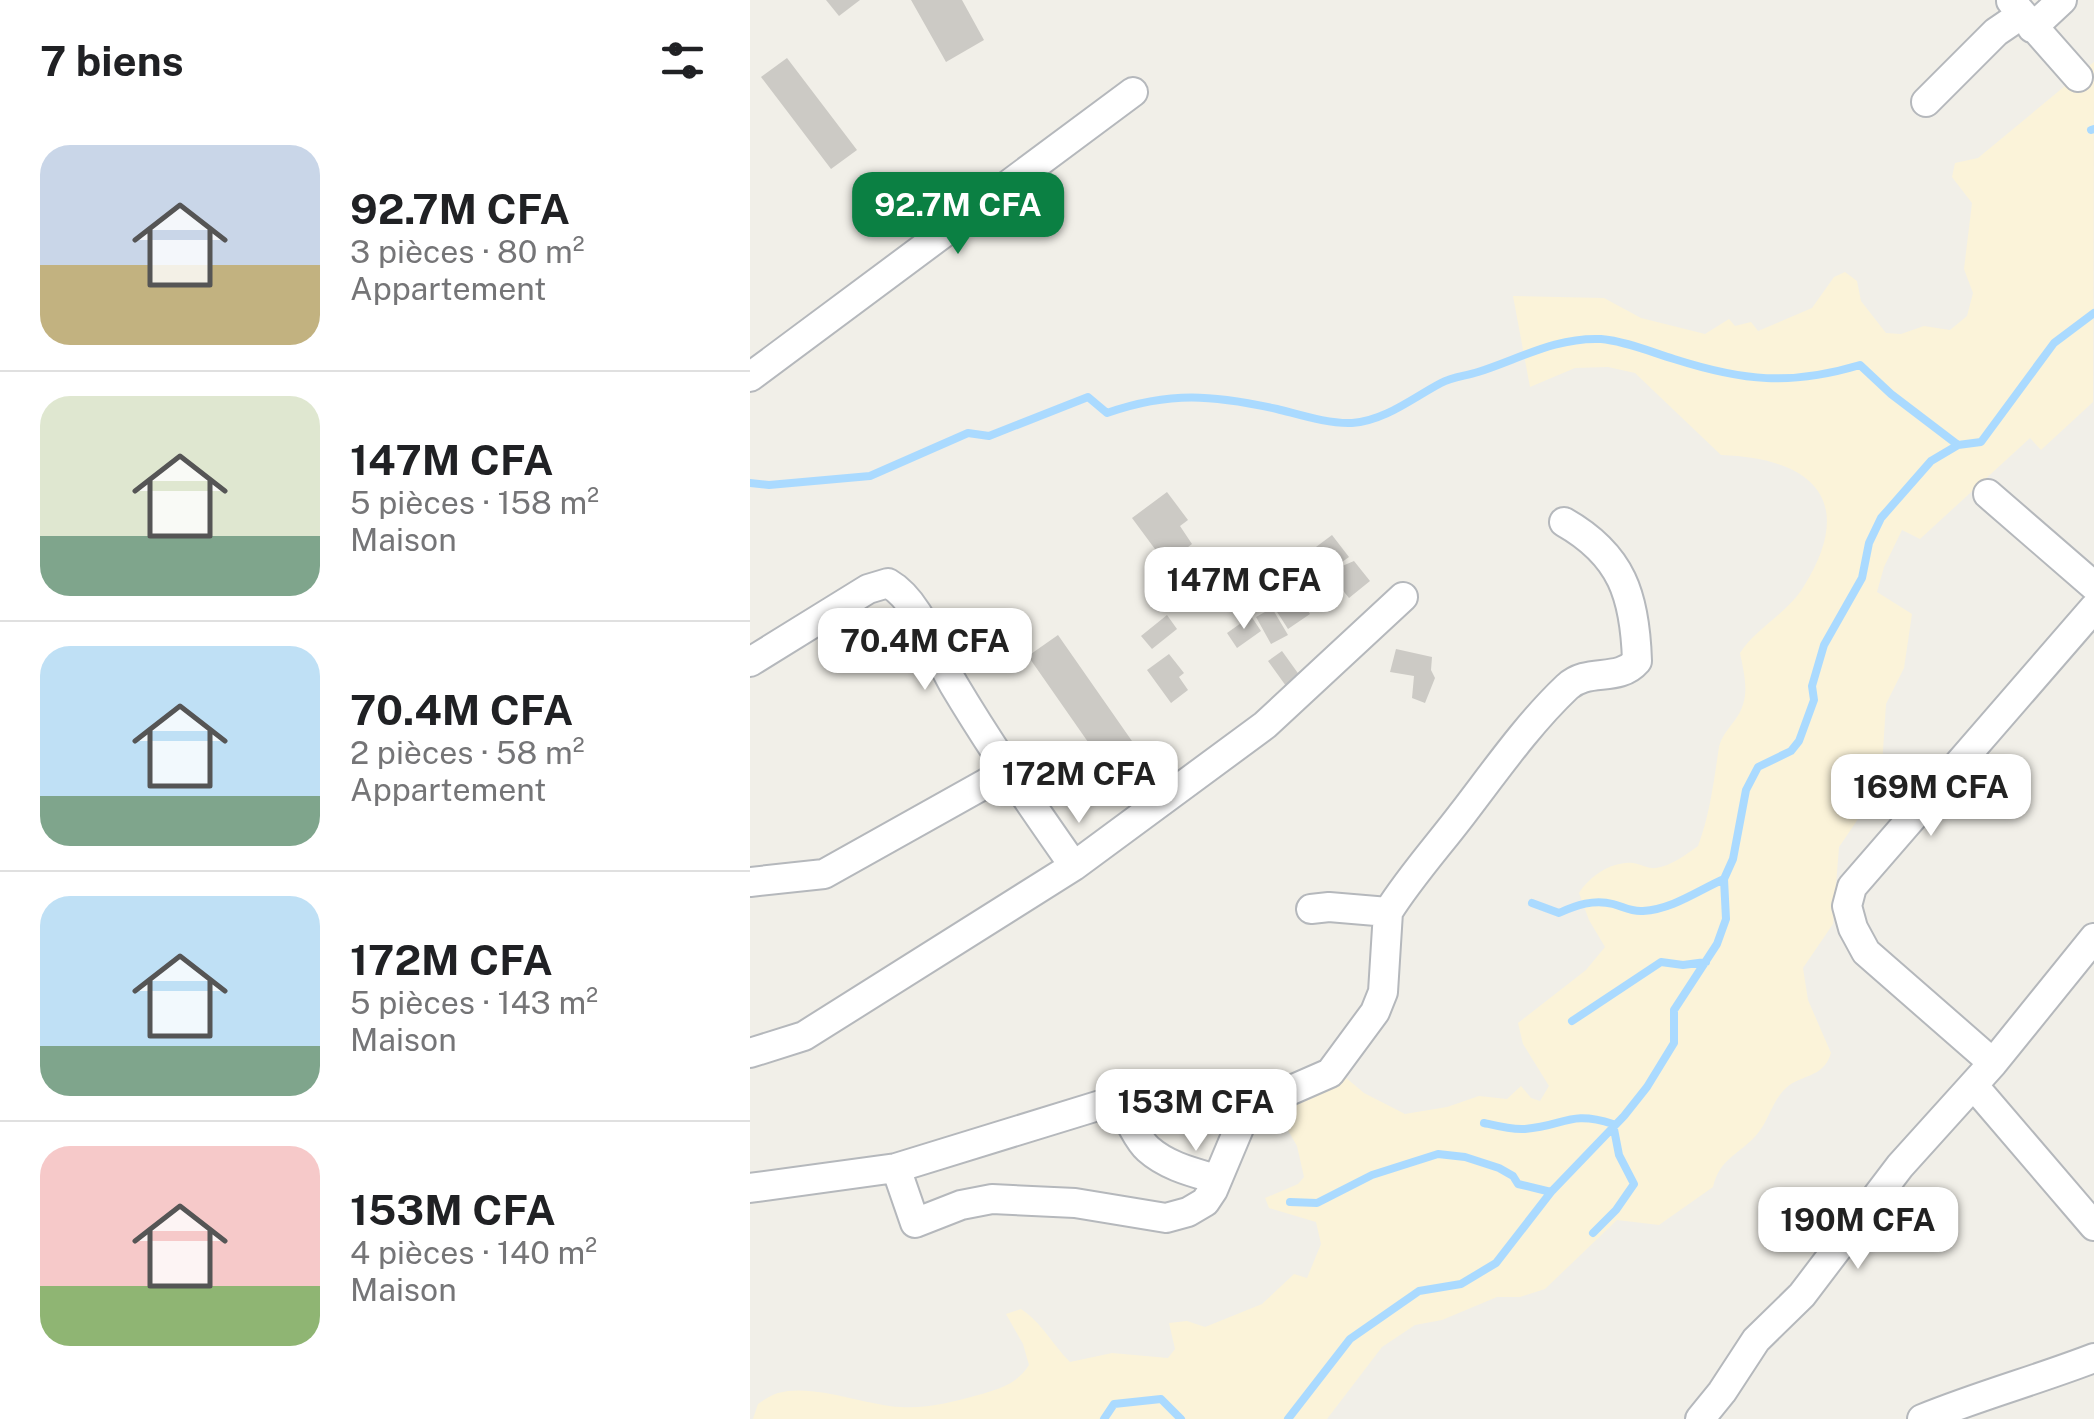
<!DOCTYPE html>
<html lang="fr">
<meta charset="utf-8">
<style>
body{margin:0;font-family:"Public Sans",sans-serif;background:#f2f2f2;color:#202124;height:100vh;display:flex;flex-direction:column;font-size:38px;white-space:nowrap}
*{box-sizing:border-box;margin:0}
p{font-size:32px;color:#757577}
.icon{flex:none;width:55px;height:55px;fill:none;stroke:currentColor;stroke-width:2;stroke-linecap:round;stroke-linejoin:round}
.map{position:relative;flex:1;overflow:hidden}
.drawer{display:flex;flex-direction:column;background:#fff;width:750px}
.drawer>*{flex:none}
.price{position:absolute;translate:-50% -85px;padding:0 22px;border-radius:20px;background:#fff;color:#222;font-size:32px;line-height:65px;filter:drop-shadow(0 2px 5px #0008)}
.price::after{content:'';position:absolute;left:50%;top:60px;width:30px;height:22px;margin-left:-15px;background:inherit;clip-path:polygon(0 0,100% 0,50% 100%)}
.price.current{background:#0b8043;color:#fff}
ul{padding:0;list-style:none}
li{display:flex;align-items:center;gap:30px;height:250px;padding:0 40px}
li+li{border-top:2px solid #e0e0e0}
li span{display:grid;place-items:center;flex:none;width:280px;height:200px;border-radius:30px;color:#555}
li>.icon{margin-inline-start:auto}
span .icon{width:120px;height:120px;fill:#fffc;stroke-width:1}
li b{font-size:42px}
h2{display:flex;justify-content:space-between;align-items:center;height:120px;padding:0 40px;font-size:42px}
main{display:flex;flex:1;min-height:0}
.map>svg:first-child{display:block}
.sand{fill:#fbf3d9}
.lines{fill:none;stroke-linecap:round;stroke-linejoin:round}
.stream{stroke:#aadaff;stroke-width:8}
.building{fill:#cccac5}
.street-casing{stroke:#b5b8bc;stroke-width:32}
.street{stroke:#fff;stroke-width:28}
</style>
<main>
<section class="drawer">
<h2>7 biens<svg class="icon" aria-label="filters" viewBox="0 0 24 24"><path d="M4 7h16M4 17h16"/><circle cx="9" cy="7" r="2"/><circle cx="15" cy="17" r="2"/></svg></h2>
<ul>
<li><span style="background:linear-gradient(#c9d6e8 60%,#c2b280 0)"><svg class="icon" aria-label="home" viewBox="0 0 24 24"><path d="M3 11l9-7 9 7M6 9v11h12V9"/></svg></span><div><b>92.7M CFA</b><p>3 pièces · 80 m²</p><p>Appartement</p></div></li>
<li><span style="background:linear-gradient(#dfe7d0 70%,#7fa58c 0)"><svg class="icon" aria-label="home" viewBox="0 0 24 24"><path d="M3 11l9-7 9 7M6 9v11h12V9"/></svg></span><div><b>147M CFA</b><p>5 pièces · 158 m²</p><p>Maison</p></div></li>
<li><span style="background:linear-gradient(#bfe0f5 75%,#7fa58c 0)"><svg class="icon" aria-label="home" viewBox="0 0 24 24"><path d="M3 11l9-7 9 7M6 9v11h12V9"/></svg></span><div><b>70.4M CFA</b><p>2 pièces · 58 m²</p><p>Appartement</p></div></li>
<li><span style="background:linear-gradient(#bfe0f5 75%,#7fa58c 0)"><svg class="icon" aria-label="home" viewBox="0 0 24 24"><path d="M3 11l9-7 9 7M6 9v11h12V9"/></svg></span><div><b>172M CFA</b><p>5 pièces · 143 m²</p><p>Maison</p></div></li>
<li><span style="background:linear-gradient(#f6c9c9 70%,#8fb573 0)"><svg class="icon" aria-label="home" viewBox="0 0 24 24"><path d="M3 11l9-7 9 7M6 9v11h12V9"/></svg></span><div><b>153M CFA</b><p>4 pièces · 140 m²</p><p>Maison</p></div></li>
</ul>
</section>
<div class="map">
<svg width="1344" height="1419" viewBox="0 0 1344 1419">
<rect width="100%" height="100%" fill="#f1efe8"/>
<!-- sand -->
<path class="sand" d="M1344,62L1343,402L1291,450L1280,438L1170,539L1152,530L1134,567L1127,592L1162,614L1154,668L1136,704L1132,766L1123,797L1089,847L1083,924L1053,968L1058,1000L1081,1053C1073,1080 1049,1073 1033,1091C1022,1103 1018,1121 1008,1133C990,1155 970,1157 963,1187L909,1225L867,1220L795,1289L770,1297H747L692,1320L665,1325L632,1347L577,1419H3L8,1404C14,1400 21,1395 28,1393C63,1383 114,1405 151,1407C175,1409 204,1402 228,1395C249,1389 267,1384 279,1365L273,1344L256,1314L271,1309C292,1323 302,1344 320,1362L362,1353L418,1358L425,1349L419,1323L437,1321L455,1327L512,1304L544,1274L557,1278L571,1244L566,1222L519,1208L515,1198L548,1184L554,1177L547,1146L527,1111L568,1081L595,1077L614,1093L655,1114L697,1107L729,1096L757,1099L771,1086L781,1098L790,1101L799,1086L773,1044L768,1023L836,970L855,947L839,920L829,893C840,876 862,861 883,863C891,864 898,869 906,868C921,866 935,855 948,846C960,814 964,780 969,747C971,737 979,728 985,720C1001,698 995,678 990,653C1007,627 1038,613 1054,586C1108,499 1061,458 971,455L885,373L858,367L825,368L780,387L763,296L854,298L891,318L955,334L979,319L985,326L1001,322L1008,331L1062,308L1084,277L1095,272L1107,281L1111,301L1136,333L1151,334L1174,326L1200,330L1217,316L1223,293L1214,269L1222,203L1202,177L1205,163L1228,158Z"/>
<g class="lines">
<!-- stream -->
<path class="stream" d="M1341,130L1344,129
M0,483L19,485L120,476L218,433L239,436L338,397L357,413C420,391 463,395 527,409C551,415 578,424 602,423C635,421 664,397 691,383C702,377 716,376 728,372C769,359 806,337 851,339C875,341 901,352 924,359C993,381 1040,386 1110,365L1141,394L1208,445
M782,903L809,913C826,905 844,899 863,904C874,907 881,912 893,911C923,909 947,891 974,879
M822,1021L911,962L933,965L956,962
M734,1123C747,1126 762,1130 775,1129C815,1126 819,1110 863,1124L869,1155L884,1184L866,1210L843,1233
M540,1202L567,1203L622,1175L688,1154L715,1157L749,1168L763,1176L768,1184L801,1192
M354,1419L364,1404L411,1399L431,1419
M538,1419L600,1339L669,1291L711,1284L746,1263L801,1192L874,1116L897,1087L924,1043V1010L967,944L976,919L974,879L983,859L996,790L1008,767L1041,751L1049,741L1064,700L1062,686L1074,645L1112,578L1119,543L1131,518L1181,461L1208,445L1231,442L1304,343L1344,313"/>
</g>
<!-- building -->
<path class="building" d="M76,0H110L89,16Z
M161,0H212L234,40L196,62Z
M37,58L107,150L81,169L11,77Z
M417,492L438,520L430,526L442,544L416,564L382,518Z
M582,535L599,557L578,572L604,561L620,581L599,598L578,572L562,550Z
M545,590L560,614L538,629L522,604Z
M522,608L538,635L521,644L506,617Z
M417,615L427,629L402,649L391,636Z
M501,616L511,631L487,648L477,633Z
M308,635L398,764L368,785L278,656Z
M646,649L682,657L681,670L685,678L675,703L662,698L664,676L640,672Z
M532,651L550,676L536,686L518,661Z
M419,654L434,673L429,677L438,690L421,703L397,670Z"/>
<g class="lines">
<defs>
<path id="street" d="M1261,1L1328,77
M1282,28L1312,0
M1176,102L1246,32L1271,15
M0,377L383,92
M1238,494L1344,586
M0,662L118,589L138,583C171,602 185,653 204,685C241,747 282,806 324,866
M0,882L74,874L258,771
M561,909L579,907L638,912C660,877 688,846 713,813C746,770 778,724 817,687C838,667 868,683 887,661C885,596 872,555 814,522
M0,1053L54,1036L324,866L515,725L653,597
M1243,1063L1116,952L1103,928L1097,906L1102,887L1344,608
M1224,1086L1344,1226
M146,1168L165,1223L211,1205L242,1199L325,1203L416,1218L438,1212L455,1202L463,1190L492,1121L516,1101L580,1073L625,1012L633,992L638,912
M0,1188L146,1168L354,1104C380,1105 381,1134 398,1149C417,1166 442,1172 466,1179
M950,1419L972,1392L1006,1340L1052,1295L1150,1166L1243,1063L1344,938
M1172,1419C1228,1396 1287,1380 1344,1358"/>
</defs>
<!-- street casing -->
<use href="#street" class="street-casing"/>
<!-- street -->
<use href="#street" class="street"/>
</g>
</svg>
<b class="price current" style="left:208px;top:257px">92.7M CFA</b>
<b class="price" style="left:494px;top:632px">147M CFA</b>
<b class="price" style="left:175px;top:693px">70.4M CFA</b>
<b class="price" style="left:329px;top:826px">172M CFA</b>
<b class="price" style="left:1181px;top:839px">169M CFA</b>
<b class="price" style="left:446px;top:1154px">153M CFA</b>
<b class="price" style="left:1108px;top:1272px">190M CFA</b>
</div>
</main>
